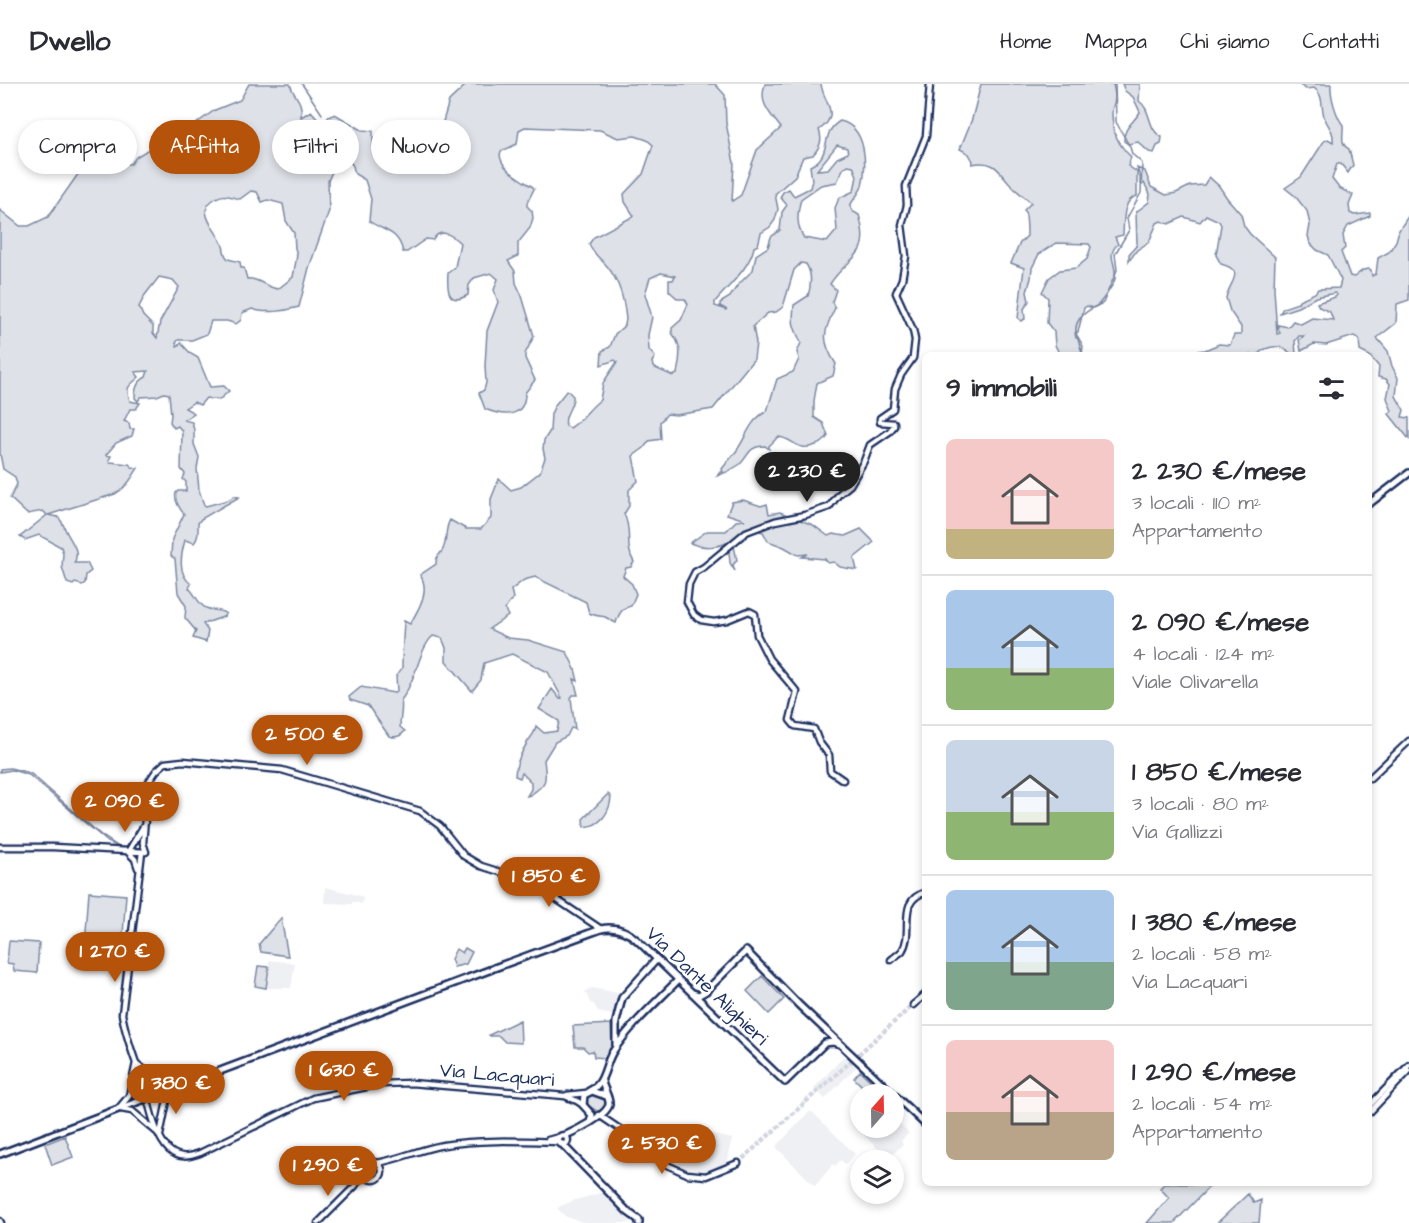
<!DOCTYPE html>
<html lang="it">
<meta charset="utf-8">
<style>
body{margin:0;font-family:"Architects Daughter",sans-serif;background:#f2f2f3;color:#2b2b33;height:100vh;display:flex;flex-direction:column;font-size:22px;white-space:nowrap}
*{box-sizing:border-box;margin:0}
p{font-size:20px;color:#7c7c81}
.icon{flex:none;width:33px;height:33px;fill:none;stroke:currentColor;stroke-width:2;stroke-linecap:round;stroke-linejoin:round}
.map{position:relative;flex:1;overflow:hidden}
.details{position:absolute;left:922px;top:268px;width:450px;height:834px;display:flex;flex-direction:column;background:#fff;border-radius:9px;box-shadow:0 3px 9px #0003}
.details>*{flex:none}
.guide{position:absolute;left:18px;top:36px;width:570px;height:54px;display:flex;gap:12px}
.needle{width:39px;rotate:20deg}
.buttons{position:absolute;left:850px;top:1000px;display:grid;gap:12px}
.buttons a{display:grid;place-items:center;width:54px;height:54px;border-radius:50%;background:#fff;box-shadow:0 3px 9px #0003;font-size:30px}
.price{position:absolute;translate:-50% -51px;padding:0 14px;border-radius:21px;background:#b45309;color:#fff;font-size:20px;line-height:39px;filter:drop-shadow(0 2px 3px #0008)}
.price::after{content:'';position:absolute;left:50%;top:36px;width:18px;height:14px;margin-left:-9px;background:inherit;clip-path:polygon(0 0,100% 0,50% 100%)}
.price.current{background:#222;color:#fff}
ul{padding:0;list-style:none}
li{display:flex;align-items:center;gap:18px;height:150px;padding:0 24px}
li+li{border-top:2px solid #e1e1e2}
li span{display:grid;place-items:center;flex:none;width:168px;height:120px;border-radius:9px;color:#555}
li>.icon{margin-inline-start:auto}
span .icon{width:72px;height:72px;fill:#fffc;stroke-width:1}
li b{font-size:26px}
h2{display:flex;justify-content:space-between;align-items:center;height:72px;padding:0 24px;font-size:26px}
.chip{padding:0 21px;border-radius:27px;background:#fff;box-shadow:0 3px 9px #0003;font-size:21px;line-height:54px}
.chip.current{background:#b45309;color:#fff}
header{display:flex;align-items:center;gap:36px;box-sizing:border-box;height:84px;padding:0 30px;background:#fff;border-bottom:2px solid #e1e1e2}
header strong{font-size:28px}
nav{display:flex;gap:33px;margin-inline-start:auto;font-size:21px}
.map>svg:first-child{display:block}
.built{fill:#eff0f4}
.green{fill:#dee1e7;stroke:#7c88a2;stroke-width:1.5;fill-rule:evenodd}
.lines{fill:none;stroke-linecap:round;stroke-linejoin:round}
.stream{stroke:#77839f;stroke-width:1.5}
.secondary-tunnel{stroke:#d1d5df;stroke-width:4.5;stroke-dasharray:4.5 2;stroke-linecap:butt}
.secondary-casing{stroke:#1b2f5e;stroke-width:9}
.primary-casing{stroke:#1b2f5e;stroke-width:10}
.secondary{stroke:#fff;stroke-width:4.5}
.primary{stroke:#fff;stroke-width:5}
.primary-bridge-casing{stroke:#1b2f5e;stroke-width:10;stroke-linecap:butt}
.primary-bridge{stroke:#fff;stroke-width:5}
.labels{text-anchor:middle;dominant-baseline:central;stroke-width:5;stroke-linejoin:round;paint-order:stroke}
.street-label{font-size:20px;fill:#1b2f5e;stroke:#fff}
</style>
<header>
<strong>Dwello</strong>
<nav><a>Home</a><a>Mappa</a><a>Chi siamo</a><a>Contatti</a></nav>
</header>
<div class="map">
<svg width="1409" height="1139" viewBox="0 0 1409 1139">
<rect width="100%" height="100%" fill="#fff"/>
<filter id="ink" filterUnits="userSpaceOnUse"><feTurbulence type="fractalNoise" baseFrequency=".0167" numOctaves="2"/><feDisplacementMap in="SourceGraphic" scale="12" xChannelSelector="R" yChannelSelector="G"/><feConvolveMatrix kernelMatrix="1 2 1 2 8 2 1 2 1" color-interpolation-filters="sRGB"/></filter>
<g filter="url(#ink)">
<!-- built -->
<path class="built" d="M325,803L364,813L361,820H359V818H352V820L324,819Z
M269,876L295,879L291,904H266Z
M592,904L618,909L613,931L598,928L594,920L590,919L585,907Z
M844,972L856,983L825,1015L814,1004Z
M809,1028H812L855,1070L845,1080L841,1076L835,1082L833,1080L815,1102L776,1063Z
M894,1034L909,1049L901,1057L903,1060L888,1075L863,1050L870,1044H894Z
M689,1044L732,1055L728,1077L726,1080L708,1088H688L678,1084Z
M604,1108L631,1139H586L566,1133L557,1124L572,1117Z"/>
<!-- green -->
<path class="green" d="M249,0H290C294,15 303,14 301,33L311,27L328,46V33L335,30L362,46L373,47V70C389,87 412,60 425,53C430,51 435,50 440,48L449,17L467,0H715L725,11L726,39L734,79L732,117L741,111L757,66L781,44C771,30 758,20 765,0H821C823,18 842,30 819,46C823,56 820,63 813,71L803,73L795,92L775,110L778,125L775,136L770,143L761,149L758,161L754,163C750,184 728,202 715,218V222L727,226L720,222V219L730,213L737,202L753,186L756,171L768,163L771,153L780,146L782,128L787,121L780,113L783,108L789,105L794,112L810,104L812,96L810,82C833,73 819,49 840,37C867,43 867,81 862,102C860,109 853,115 850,122L852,127L859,131C872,175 849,170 830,200L836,206L832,218L835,224C823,248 821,257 836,280L833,292L817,299L814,317V333L823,339L828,352C824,358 822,359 816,361C797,369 794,354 778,353L769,362V365L765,362C747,362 749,373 739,381C733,385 723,390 717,392L720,388H723L722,385C727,378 732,373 737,366C748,350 749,337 767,327L777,295L793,288L799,275L797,268L801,259C793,240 792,242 794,221L808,212C811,202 812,189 806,180L801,179L794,186L783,223L776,228L768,229L753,242L756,259L754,275L713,325L676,331L667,330L660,338L661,355L649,357L644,364L633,372L638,397L629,406V422L624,430C633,447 624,462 634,478L631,483L626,484L623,492L632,500L636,510L631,522C622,524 619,529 616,539C612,537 609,535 605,533C600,532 595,532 589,529L586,518L535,493L524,496L511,506L513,514L505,525L508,532L489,545L508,554L528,556L567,568L575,585L578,597L574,595L578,611H573L571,614L575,645L571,644L567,652L555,658L544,676C546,695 549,699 530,711L527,712L531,705V698L522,689L520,694L515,692C515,683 521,669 527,659C531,652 535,650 536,642L544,649L557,647L559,637L539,625L552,605L560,615L562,614L548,588L512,570L484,579L481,596L472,607L446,577V564L442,554L433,552C419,564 416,598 401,616C403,625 400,633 400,643L405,647C401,652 395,654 389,652L368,622L350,616L349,613L361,603L394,609L397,607L396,592L402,584C402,568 403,555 404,537L410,540C418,526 431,507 420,491L436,480C436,472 438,473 442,467C448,458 444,445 450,436L466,445H481L491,434V415L499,395L511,406L521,403L540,388L545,374L543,365L544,356L550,347L551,330L555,321L567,306L573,312C574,323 563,330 566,342L570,344C582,337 589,324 600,316L603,299L617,278L615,276L601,281L602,267L610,263L615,250L625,241L626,235C624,216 620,198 607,182C601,175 592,169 589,160L594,153L634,132L625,118L624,110L643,90L653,61L647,56L635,52L618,54L600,46L525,43L519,46L517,60L502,67L500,70C500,85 522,96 533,103L534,105L527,119V122L532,127L533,134L530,144L518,159V172L508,177L515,187L516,199L522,212L534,252L525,270V274L535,296L525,309C525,334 504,333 485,325L479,309L484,306L486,299L485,282L487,247L498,218L494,206L498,195L491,189L474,194L469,201L468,211C447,223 447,204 448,189L455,183L460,159C452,151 440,143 433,156L426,155L407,168H403C398,146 384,148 369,137L371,115L365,96L355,90L353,82L344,68L340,69L328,97L329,127L309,184L299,223C285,227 265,230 252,225L242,229L241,236L236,240L227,237H211L207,250L192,256H178L176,259L177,262L181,259L191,270L198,274L210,303L224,302L229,307L219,316L206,314L200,321L194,318L185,324L194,329L184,336L192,338L194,346V360L199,373L197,385L199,406L204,421L206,422L228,416L234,412L239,413L201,435L198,439C198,446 199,454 194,459L185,456C181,471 177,489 191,500L189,504C196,511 198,520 206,524C213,527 220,525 226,530L223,533L203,540L208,547L206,558L193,554L196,547L185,534L186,522L178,509L175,475L171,472L172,455L184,430C179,424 174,416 176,409L178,407H186V398L183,395L185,390L181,385L182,347L178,342L174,344L170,338L171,331L169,310L164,309L157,312L141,313L138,317L135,314C135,304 137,298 146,293L148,287L135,288L139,293C129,303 125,301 130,317L140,319L136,325H130L124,337L129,339L130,345H134L132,352L116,359L106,371L111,372L109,376L110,378L129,380L132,383L138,384C131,395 126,404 115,410L48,431L58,433C63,438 63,441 66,447C71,458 81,467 74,479H87L91,487L86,491L85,499L82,501L75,499L73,501L67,499L62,483L63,469L61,463L39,451L25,456L20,453L47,431L43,427L27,430L10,414L17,400L15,393L3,385L0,370V126L20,142H29L48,133L88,76L102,71L122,79L131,80L136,73L147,66L169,62L201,36L215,26L240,16ZM837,61L847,64L848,69L837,74L828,85L817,86ZM848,81L853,82L857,92L854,107L839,114L835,124L837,146L827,158L804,154C796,141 797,130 801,115L821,101L837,98L843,85ZM251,107L257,108L262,118L268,116L283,120L286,137L294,149L295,164L297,171L293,193L278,205C267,204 257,193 247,195L244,184H241L240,178L228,175C223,170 225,168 223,162C219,148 195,129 213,116C224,108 230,113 240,115ZM661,189L675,192L673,196H669V207L678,215H685L688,220L681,236L672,244V249C683,263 680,273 677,290L673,292L653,283L652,278L655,273L649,266L648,251L652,233L645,210L650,194ZM159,193L173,196L179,203L160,238L157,254L153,249V242L143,232L139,223L145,211Z
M981,0H1113C1114,4 1115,10 1115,14C1115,19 1112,23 1112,28C1112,49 1118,60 1131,73L1128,82L1137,88V112C1122,116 1124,137 1123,151L1115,153L1118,160C1105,171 1118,181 1115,195C1114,201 1101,218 1097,222L1092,224L1087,222L1084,224L1078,248L1075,249L1076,254L1078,253L1083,262L1082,271H1064L1059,269L1055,261L1054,248L1047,239L1048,214L1042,208L1049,194L1060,186L1076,184L1087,175L1091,163L1089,160L1056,159L1039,170L1032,184L1031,194L1027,208L1029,217L1024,225L1025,235L1021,237L1018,234L1024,184L1011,179L1020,159L1027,152C1027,146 1027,130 1024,126L1031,119C1026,113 1018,109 1012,102C999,88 996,75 972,80L973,77L969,70L960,65L972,35Z
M1122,0H1140L1139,17C1152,26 1147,46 1162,53L1161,60L1157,62L1154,69L1149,68L1138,58L1128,60L1124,57C1123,44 1134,38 1140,28L1133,13L1125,7Z
M1298,0H1331C1330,12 1336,32 1343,41C1344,49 1339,60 1349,65L1353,81L1348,89L1341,80H1337L1332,95L1339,104L1353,111L1349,121L1350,129L1354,131L1370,129V132L1348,142L1343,151L1345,164L1341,168L1350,192L1354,193L1363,186L1369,185L1371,186L1372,192L1376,190L1378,174L1389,168L1396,157L1399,146L1409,131V216L1397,220L1396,239L1377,254L1388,267L1392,282L1398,294L1396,312L1404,326L1402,333L1409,334V355L1389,330L1392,327L1387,314L1390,300L1386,295L1378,293L1379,283L1370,272L1360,267L1359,255L1354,252L1326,261L1314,260L1301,267L1299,256L1304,252H1299L1295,257L1296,271H1292C1282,259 1267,261 1257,271H1161L1205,266L1219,260L1230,261L1234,251H1241V243L1230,227L1226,214C1229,198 1247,187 1221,180L1216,171L1221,141L1219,137L1206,131L1200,138L1184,133L1169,140L1161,137L1157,139L1149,158L1137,166L1129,177V170L1137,161L1136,128L1149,118L1150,110L1144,99L1142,101L1140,98V93L1137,84L1145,87L1151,103L1166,111L1176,109L1190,102L1204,101L1209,93L1219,102L1227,114L1241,130L1244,142L1250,150L1275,173L1274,205L1277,250L1280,249L1278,245V241L1288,243L1293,237L1301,240L1312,234L1333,236L1330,228L1319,223L1317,219L1335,213L1337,211L1335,209L1316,213L1298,223L1280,229L1283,224L1298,219L1299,216L1315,209L1318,205L1339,204L1341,196L1328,171L1317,166L1310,159L1308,152L1310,141L1307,127L1295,112L1285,104L1301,93L1324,57L1328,55L1333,58C1334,47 1329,44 1325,35C1320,24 1325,12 1314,4L1306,5Z
M743,416L761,422L767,420L769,430L780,428L813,441L828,452L833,450L845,452L861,445L874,458L854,474L857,486L840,483L834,478L828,479L825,475L802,473L808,470L798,471L784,463L768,457L763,448L759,447L752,449L734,462L737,476L733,481L735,487L730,479L728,458C718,464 702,464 690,459L707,447H726L736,437L745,436L727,430L732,418Z
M10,684L30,689L101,751L119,763L108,758L29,691L12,686L0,688V685Z
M608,710L611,713C610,728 601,742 584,743L583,735Z
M89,808L126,811L122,863L85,860Z
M281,834L288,872L261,868L259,860Z
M9,857L39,859L37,889L14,887L13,880L7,879Z
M465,864L472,868L466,880L454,883L451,875L456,865L462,869Z
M258,882L269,883L266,904L255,902Z
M762,892L784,915L769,930L747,907Z
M520,936L521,959L505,958L499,952H490L489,951Z
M611,940L612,964L606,974L594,973L593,967L588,968L583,963H575L573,942Z
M860,987L886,1011H871L854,994Z
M593,1009L607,1016V1019L603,1026L597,1027L588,1021L587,1014Z
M65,1052L73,1073L52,1081L45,1060Z
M1164,1100H1212L1174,1139H1147L1169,1114L1160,1104Z
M1248,1110L1254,1119L1261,1116L1259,1139H1217Z"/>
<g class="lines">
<!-- stream -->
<path class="stream" d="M302,0L322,30
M1083,272C1081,264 1078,256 1076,248C1074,233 1091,224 1103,219L1117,186L1115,170L1129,146L1127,134L1141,109L1142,79L1132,70L1130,63L1116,38L1115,0"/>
<!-- secondary-tunnel -->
<path class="secondary-tunnel" d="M738,1079L913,921"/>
<defs>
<path id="secondary" d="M1370,694L1409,657
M843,696L830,687L829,671L819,658L814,645L795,642L790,636L797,608L769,575L757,551L755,530L749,527L727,536L714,538L701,536L694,531L687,518L689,500L695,488L704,483L746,448L775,437L805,431L829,423L839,410L850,401L864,377L870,361L889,348L894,342V339L880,338V334L893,325L895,305L901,291L913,274L915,256L913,246L896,209L902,195L906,172L902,141L907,121L906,102L926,52L930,0
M0,763H53L146,768L143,759L148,699L156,687L165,679L183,677L282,686L420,727L440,742L464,772L481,782L513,792L541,805L601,845
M142,768L122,930C126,955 136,978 144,1002C150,1022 154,1051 169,1066C179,1075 189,1073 200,1069L313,1014L381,1000L411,999L565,1012L577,1017L583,1021
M138,784L135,775L128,768L143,743
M891,876C894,873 899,870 902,867C915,847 895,817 926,808
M913,921L926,910
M567,1011L586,1009
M1370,1021L1409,981
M119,1024L129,1012L136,979L166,1003L172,1004
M121,1025L132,1027L158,1049
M1370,1028L1409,987
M599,1031L633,1054L665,1080L687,1090L706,1092L738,1079
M160,1051L168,1012L176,1004
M548,1056L559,1053
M364 1087a9 9 0 1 1 18 0a9 9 0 1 1-18 0Z
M377,1079C400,1075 420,1065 444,1061C477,1055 525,1057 559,1058
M0,1137L1,1139
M318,1139L355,1102L364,1087"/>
<path id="primary" d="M1370,419L1409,389
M494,884L601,845C615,842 626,846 637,856L785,998L825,959L833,958L840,960
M693,909L699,911L706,907L746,867L799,921L926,1041
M616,963V938L622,914L657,875
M589,1007C605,1000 604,983 612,969C628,943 657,918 678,896
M156,1011L492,885
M590,1038L592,1031L583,1021L584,1011L592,1007L606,1012
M558.5 1056a4.5 4.5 0 1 1 9 0a4.5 4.5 0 1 1-9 0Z
M564,1052C575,1047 606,1032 609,1021C610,1013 603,1005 602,997
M562,1060L628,1128L639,1136V1139
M0,1070L142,1016"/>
</defs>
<!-- secondary casing -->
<use href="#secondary" class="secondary-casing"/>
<!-- primary casing -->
<use href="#primary" class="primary-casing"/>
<!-- secondary -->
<use href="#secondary" class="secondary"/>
<!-- primary -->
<use href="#primary" class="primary"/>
<defs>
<path id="primary-bridge" d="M142,1016L156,1011"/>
</defs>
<!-- primary-bridge casing -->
<use href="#primary-bridge" class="primary-bridge-casing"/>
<!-- primary-bridge -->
<use href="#primary-bridge" class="primary-bridge"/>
</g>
</g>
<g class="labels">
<!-- street labels -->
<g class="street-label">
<text transform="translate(707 902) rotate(44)">Via Dante Alighieri</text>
<text transform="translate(497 991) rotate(5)">Via Lacquari</text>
</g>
</g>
</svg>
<div class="buttons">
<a><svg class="needle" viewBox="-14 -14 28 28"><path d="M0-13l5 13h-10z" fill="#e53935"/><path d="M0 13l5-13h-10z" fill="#7c7c81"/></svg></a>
<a><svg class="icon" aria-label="layers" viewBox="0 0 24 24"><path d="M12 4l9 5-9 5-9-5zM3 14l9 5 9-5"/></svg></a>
</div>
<b class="price current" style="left:807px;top:419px">2 230 €</b>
<b class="price" style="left:307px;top:682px">2 500 €</b>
<b class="price" style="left:125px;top:749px">2 090 €</b>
<b class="price" style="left:549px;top:824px">1 850 €</b>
<b class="price" style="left:115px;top:899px">1 270 €</b>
<b class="price" style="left:344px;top:1018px">1 630 €</b>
<b class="price" style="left:176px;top:1031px">1 380 €</b>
<b class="price" style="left:662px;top:1091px">2 530 €</b>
<b class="price" style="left:328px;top:1113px">1 290 €</b>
<div class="guide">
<a class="chip">Compra</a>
<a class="chip current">Affitta</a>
<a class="chip">Filtri</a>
<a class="chip">Nuovo</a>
</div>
<section class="details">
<h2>9 immobili<svg class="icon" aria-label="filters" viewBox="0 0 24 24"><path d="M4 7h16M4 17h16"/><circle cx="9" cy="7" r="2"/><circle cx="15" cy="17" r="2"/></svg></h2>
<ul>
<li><span style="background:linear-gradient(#f6c9c9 75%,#c2b280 0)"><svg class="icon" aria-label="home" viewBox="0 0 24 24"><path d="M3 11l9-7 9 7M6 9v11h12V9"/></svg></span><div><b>2 230 €/mese</b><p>3 locali · 110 m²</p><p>Appartamento</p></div></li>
<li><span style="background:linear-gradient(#a9c7e8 65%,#8fb573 0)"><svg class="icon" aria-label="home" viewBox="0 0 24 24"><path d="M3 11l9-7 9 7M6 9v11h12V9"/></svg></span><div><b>2 090 €/mese</b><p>4 locali · 124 m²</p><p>Viale Olivarella</p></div></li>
<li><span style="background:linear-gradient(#c9d6e8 60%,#8fb573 0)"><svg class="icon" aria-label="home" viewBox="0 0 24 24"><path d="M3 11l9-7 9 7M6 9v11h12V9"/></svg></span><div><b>1 850 €/mese</b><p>3 locali · 80 m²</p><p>Via Gallizzi</p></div></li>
<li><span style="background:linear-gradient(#a9c7e8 60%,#7fa58c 0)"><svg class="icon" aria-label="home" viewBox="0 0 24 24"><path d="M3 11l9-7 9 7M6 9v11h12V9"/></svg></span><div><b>1 380 €/mese</b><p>2 locali · 58 m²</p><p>Via Lacquari</p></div></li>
<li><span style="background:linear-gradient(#f6c9c9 60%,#b9a48a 0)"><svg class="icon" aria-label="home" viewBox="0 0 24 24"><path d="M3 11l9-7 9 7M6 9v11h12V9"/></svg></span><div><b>1 290 €/mese</b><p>2 locali · 54 m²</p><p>Appartamento</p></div></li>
</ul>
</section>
</div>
